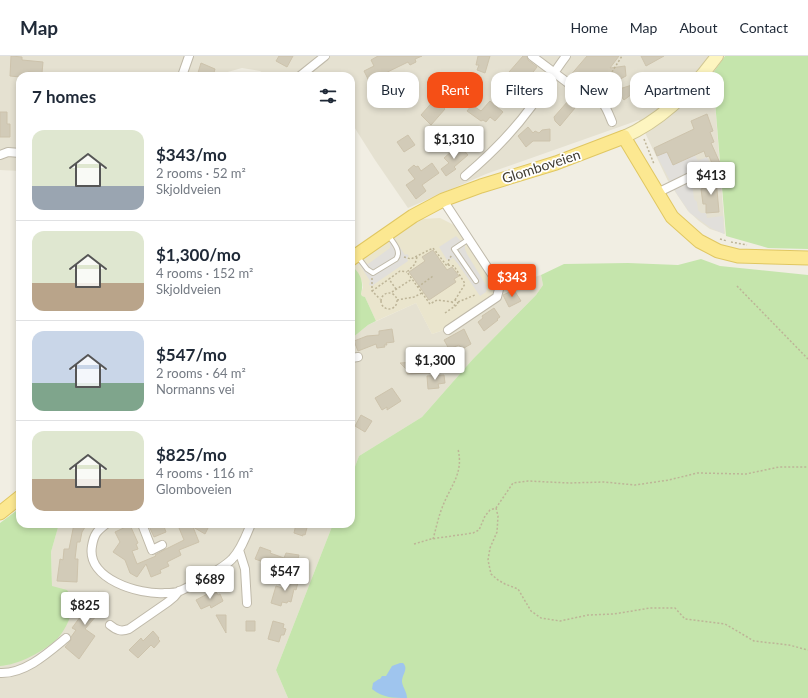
<!DOCTYPE html>
<meta charset="utf-8">
<style>
body{margin:0;font-family:Lato,sans-serif;background:#f2f2f3;color:#1f2937;height:100vh;display:flex;flex-direction:column;font-size:15px;white-space:nowrap}
*{box-sizing:border-box;margin:0}
p{font-size:13px;color:#747a83}
.icon{flex:none;width:22px;height:22px;fill:none;stroke:currentColor;stroke-width:2;stroke-linecap:round;stroke-linejoin:round}
.map{position:relative;flex:1;overflow:hidden}
.details{position:absolute;left:16px;top:16px;width:339px;height:456px;display:flex;flex-direction:column;background:#fff;border-radius:12px;box-shadow:0 2px 6px #0003}
.details>*{flex:none}
.guide{position:absolute;left:367px;top:16px;width:380px;height:36px;display:flex;gap:8px}
.price{position:absolute;translate:-50% -34px;padding:0 9px;border-radius:4px;background:#fff;color:#222;font-size:13px;line-height:26px;filter:drop-shadow(0 1px 2px #0008)}
.price::after{content:'';position:absolute;left:50%;top:24px;width:12px;height:9px;margin-left:-6px;background:inherit;clip-path:polygon(0 0,100% 0,50% 100%)}
.price.current{background:#f54f16;color:#fff}
ul{padding:0;list-style:none}
li{display:flex;align-items:center;gap:12px;height:100px;padding:0 16px}
li+li{border-top:1px solid #e0e1e3}
li span{display:grid;place-items:center;flex:none;width:112px;height:80px;border-radius:12px;color:#555}
li>.icon{margin-inline-start:auto}
span .icon{width:48px;height:48px;fill:#fffc;stroke-width:1}
li b{font-size:17px}
h2{display:flex;justify-content:space-between;align-items:center;height:48px;padding:0 16px;font-size:17px}
.pill{padding:0 14px;border-radius:12px;background:#fff;box-shadow:0 2px 6px #0003;font-size:14px;line-height:36px}
.pill.current{background:#f54f16;color:#fff}
header{display:flex;align-items:center;gap:24px;box-sizing:border-box;height:56px;padding:0 20px;background:#fff;border-bottom:1px solid #e0e1e3}
header strong{font-size:19px}
nav{display:flex;gap:22px;margin-inline-start:auto;font-size:14px}
.map>svg:first-child{display:block}
.residential{fill:#e5e1d1}
.education{fill:#eae5cd}
.green{fill:#c5e5ac}
.parking{fill:#e1dfdb}
.water{fill:#9fc5ee}
.building{fill:#d2cbb8;stroke:#cdc3ac}
.lines{fill:none;stroke-linecap:round;stroke-linejoin:round}
.lane-casing{stroke:#bfb9a9;stroke-width:6}
.street-casing{stroke:#bfb9a9;stroke-width:10}
.secondary-casing{stroke:#d0c693;stroke-width:14}
.primary-casing{stroke:#e0c762;stroke-width:15}
.path{stroke:#bdb497;stroke-width:1.5;stroke-dasharray:2 2;stroke-linecap:butt}
.lane{stroke:#fff;stroke-width:4}
.street{stroke:#fff;stroke-width:8}
.secondary{stroke:#fdf5c0;stroke-width:12}
.primary{stroke:#fce891;stroke-width:13}
.labels{text-anchor:middle;dominant-baseline:central;stroke-width:3.5;stroke-linejoin:round;paint-order:stroke}
.street-label{font-size:14px;fill:#423e33;stroke:#fff}
</style>
<header>
<strong>Map</strong>
<nav><a>Home</a><a>Map</a><a>About</a><a>Contact</a></nav>
</header>
<div class="map">
<svg width="808" height="642" viewBox="0 0 808 642">
<rect width="100%" height="100%" fill="#f1eee3"/>
<!-- residential -->
<path class="residential" d="M0,0H712L700,16L714,33L725,178L710,173L699,165L688,155L668,125L639,64L486,118L408,152L375,104L351,66V20H267L260,15L242,12L224,17L223,20H20V115L0,114Z
M541,219L543,229L536,239L473,303L422,361L359,400L351,421V283L368,269L416,247L432,278L441,275L493,240L502,226L510,229Z
M59,468H333L276,614L288,642H0V610L8,609L52,530L51,496Z"/>
<!-- education -->
<path class="education" d="M440,162L456,170L489,219L494,230L493,240L441,275L432,278L416,247L376,265L365,241L362,240L361,238L363,231L362,225L356,214L352,210L354,207L412,166L421,163Z"/>
<!-- green -->
<path class="green" d="M725,0H808V193L768,192L726,180L714,33L708,24Z
M701,203L720,210L808,219V642H288L276,614L333,468H351V421L359,400L422,361L473,303L536,239L543,229L541,219L564,208L628,207L678,209Z
M352,210C361,218 364,226 361,238L362,240L365,241L376,265L368,269L351,283Z
M20,452V468H59L51,496L52,530L67,534L74,545C72,558 67,572 58,582C45,595 18,609 0,610V467Z"/>
<!-- parking -->
<path class="parking" d="M667,96L673,109L695,99L698,105L707,101L715,120L704,125L692,126L694,143L697,146L698,154L701,157H706L707,162L723,160L724,178L711,172L690,157L677,138L657,100Z
M395,180V184L405,199L407,198L409,200L407,202L408,205L373,229L374,230L369,229L370,225L360,209L354,207L364,202L365,207L368,208L390,192V187L384,185Z
M456,180L460,184H462L465,190V193L467,198L486,229L487,232L486,236L480,240L458,208L453,202L450,204H447L439,191Z"/>
<!-- water -->
<path class="water" d="M400,607H403C409,613 402,618 402,626C403,632 407,636 407,642C394,642 383,642 372,633L373,627L379,623H380L382,620H386L392,610Z"/>
<!-- building -->
<path class="building" d="M11,0L22,1V4L43,6L42,17L28,16V19L21,18L20,21L10,20Z
M279,0H293L287,11L276,5Z
M378,0H422L415,3L416,6L410,9L408,6L369,25L364,15L374,10L371,4Z
M478,0H490L485,17L477,14L479,9H476Z
M523,0H527L528,4L537,11L527,24L535,30L520,50L518,49L515,51L495,32Z
M587,0H619L610,12L625,10L626,20L607,30L603,24L591,34H586L569,21Z
M641,0H664L646,10Z
M201,7L215,13L213,20H197Z
M658,20L661,31L646,36L642,26Z
M632,29L636,35L624,44L616,34Z
M435,43L445,53L431,69L421,59Z
M490,45L503,56L495,65L490,61L486,66L483,64L481,65L467,55L472,49L481,55Z
M568,45L575,52L560,70L555,65L554,61Z
M0,56H7V68H10V81H0Z
M707,58L713,75L710,76L714,86L711,87L720,107L713,110L709,100L706,101L704,95L673,109L667,96L657,100L654,92L694,73L691,65Z
M442,71L444,78L431,82L429,76Z
M528,71L533,77L535,75L539,77L542,74L550,73V85H533L526,91L518,80Z
M408,79L415,89L404,96L397,86Z
M459,89L468,99L454,111L456,113L446,120L441,113L449,107L444,102Z
M432,107L439,117L422,129L426,135L416,143L406,129L415,123L408,114L414,109L416,111L418,110L421,115Z
M716,123L719,156L706,157V148H703L701,133L705,132L704,124Z
M433,194L447,214L452,211L459,220L454,223L456,226L429,244L409,216L425,205L422,201Z
M514,234L521,245L509,251L503,239Z
M494,252L500,261L497,263L498,264L484,275L478,266L483,262L482,260Z
M392,273L394,286L386,287L387,289H384L385,291L377,292L376,288L358,295L354,285L367,280L379,279V275Z
M464,273L471,288L462,293L459,289L449,293L444,284Z
M417,302L431,304L432,317L407,318V314L400,307L415,306Z
M444,319L445,327L438,328L439,332L428,333L427,320Z
M392,332L401,345L387,354V351L382,354L375,342Z
M361,359L372,365L365,376L355,370Z
M74,468H87L82,476L80,486H77L75,503H78L77,526L57,525L60,503L63,504L64,493H69Z
M148,468H163L166,476L154,481Z
M187,468H210L205,478L193,471L199,486L179,494L181,499L167,506L169,510L160,514L161,517L151,521L146,508L137,521L130,517L125,504L113,496L120,486L115,476L130,469L138,487L136,488L138,493L132,495L137,508L156,500L155,499L166,493L184,484L179,472Z
M296,468H308L305,479L303,478V480L294,477Z
M260,491L271,495L270,497L284,502L286,497L299,499L293,520L274,513L275,510L255,503Z
M289,520L299,523L296,534L294,533L291,546L288,545L287,547L282,546L281,550L271,547L276,530L285,533Z
M215,534L218,539L220,538L223,545L211,552L210,549L201,553L196,544Z
M98,536L106,542L100,550L103,552L85,573L95,580L79,603L65,591L71,584V581L76,574L72,572L86,553L82,549L88,541L92,544Z
M216,559H226V577Z
M246,565H255V575H246Z
M273,565L284,568L283,572L286,573L284,579H281L279,586L268,583Z
M153,575L159,582L158,583L160,585L154,592L151,589L138,602L129,594L141,582L143,585Z"/>
<g class="lines">
<defs>
<path id="lane" d="M469,183L454,193L476,225
M358,201L367,213L373,217L396,203C402,195 393,186 388,179"/>
<path id="street" d="M532,0L584,39C603,40 606,51 612,66
M182,20L189,0
M300,20L325,0
M0,99L8,96L20,97
M465,120C490,99 512,77 531,51C543,34 554,16 566,0
M657,137L702,115
M443,144L495,223L499,233L497,241L448,274
M351,302L358,301
M106,468C97,475 94,478 92,490C86,523 139,539 165,537C169,537 176,537 180,535C191,530 225,511 232,503C241,494 246,480 251,468
M142,468L152,494L162,489
M239,494L245,513L247,547
M110,569C116,574 121,576 129,573L168,546L174,541L179,535
M0,617C25,618 48,597 66,582"/>
<path id="secondary" d="M624,81C662,64 693,33 717,0"/>
<path id="primary" d="M351,203L413,160L443,144L481,130L556,107L624,81L672,161L699,185L718,195L738,200L808,202
M0,457L20,441"/>
</defs>
<!-- lane casing -->
<use href="#lane" class="lane-casing"/>
<!-- street casing -->
<use href="#street" class="street-casing"/>
<!-- secondary casing -->
<use href="#secondary" class="secondary-casing"/>
<!-- primary casing -->
<use href="#primary" class="primary-casing"/>
<!-- path -->
<path class="path" d="M612,16L622,0
M644,83L654,108
M720,183L727,185
M731,186L747,189
M404,201L411,203L433,192L447,210L448,209L449,203L452,199
M417,201L415,208L407,216L430,248L437,244L452,246
M448,209L454,210L464,226L465,228L455,244
M372,222V235L380,243
M737,230L808,303
M418,231L433,220
M396,233L389,223L400,215L407,216
M372,235L389,223
M392,236L412,223
M381 245a8 8 0 1 1 16 0a8 8 0 1 1-16 0Z
M397,244L414,241L422,237
M458,246L475,239
M445,257L458,248L457,245L455,244L452,246L455,250
M496,452L498,460L497,476L490,492L488,504L491,518L498,524L505,528L518,533L531,555L541,562L560,565L588,559L614,558L650,552H675L685,563L725,568L754,585L789,589L808,594
M433,483C436,473 438,462 442,452C450,430 464,418 458,393
M414,488L431,483L473,477L479,474L485,460L490,454L496,452L513,427L528,425L569,427L604,426L635,429L669,424L697,417L746,418L779,411H808"/>
<!-- lane -->
<use href="#lane" class="lane"/>
<!-- street -->
<use href="#street" class="street"/>
<!-- secondary -->
<use href="#secondary" class="secondary"/>
<!-- primary -->
<use href="#primary" class="primary"/>
</g>
<g class="labels">
<!-- street labels -->
<g class="street-label">
<text transform="translate(541 110) rotate(-18)">Glomboveien</text>
</g>
</g>
</svg>
<b class="price" style="left:454px;top:104px">$1,310</b>
<b class="price" style="left:711px;top:140px">$413</b>
<b class="price current" style="left:512px;top:242px">$343</b>
<b class="price" style="left:435px;top:325px">$1,300</b>
<b class="price" style="left:285px;top:536px">$547</b>
<b class="price" style="left:210px;top:544px">$689</b>
<b class="price" style="left:85px;top:570px">$825</b>
<div class="guide">
<a class="pill">Buy</a>
<a class="pill current">Rent</a>
<a class="pill">Filters</a>
<a class="pill">New</a>
<a class="pill">Apartment</a>
</div>
<section class="details">
<h2>7 homes<svg class="icon" aria-label="filters" viewBox="0 0 24 24"><path d="M4 7h16M4 17h16"/><circle cx="9" cy="7" r="2"/><circle cx="15" cy="17" r="2"/></svg></h2>
<ul>
<li><span style="background:linear-gradient(#dfe7d0 70%,#9aa5b1 0)"><svg class="icon" aria-label="home" viewBox="0 0 24 24"><path d="M3 11l9-7 9 7M6 9v11h12V9"/></svg></span><div><b>$343/mo</b><p>2 rooms · 52 m²</p><p>Skjoldveien</p></div></li>
<li><span style="background:linear-gradient(#dfe7d0 65%,#b9a48a 0)"><svg class="icon" aria-label="home" viewBox="0 0 24 24"><path d="M3 11l9-7 9 7M6 9v11h12V9"/></svg></span><div><b>$1,300/mo</b><p>4 rooms · 152 m²</p><p>Skjoldveien</p></div></li>
<li><span style="background:linear-gradient(#c9d6e8 65%,#7fa58c 0)"><svg class="icon" aria-label="home" viewBox="0 0 24 24"><path d="M3 11l9-7 9 7M6 9v11h12V9"/></svg></span><div><b>$547/mo</b><p>2 rooms · 64 m²</p><p>Normanns vei</p></div></li>
<li><span style="background:linear-gradient(#dfe7d0 60%,#b9a48a 0)"><svg class="icon" aria-label="home" viewBox="0 0 24 24"><path d="M3 11l9-7 9 7M6 9v11h12V9"/></svg></span><div><b>$825/mo</b><p>4 rooms · 116 m²</p><p>Glomboveien</p></div></li>
</ul>
</section>
</div>
